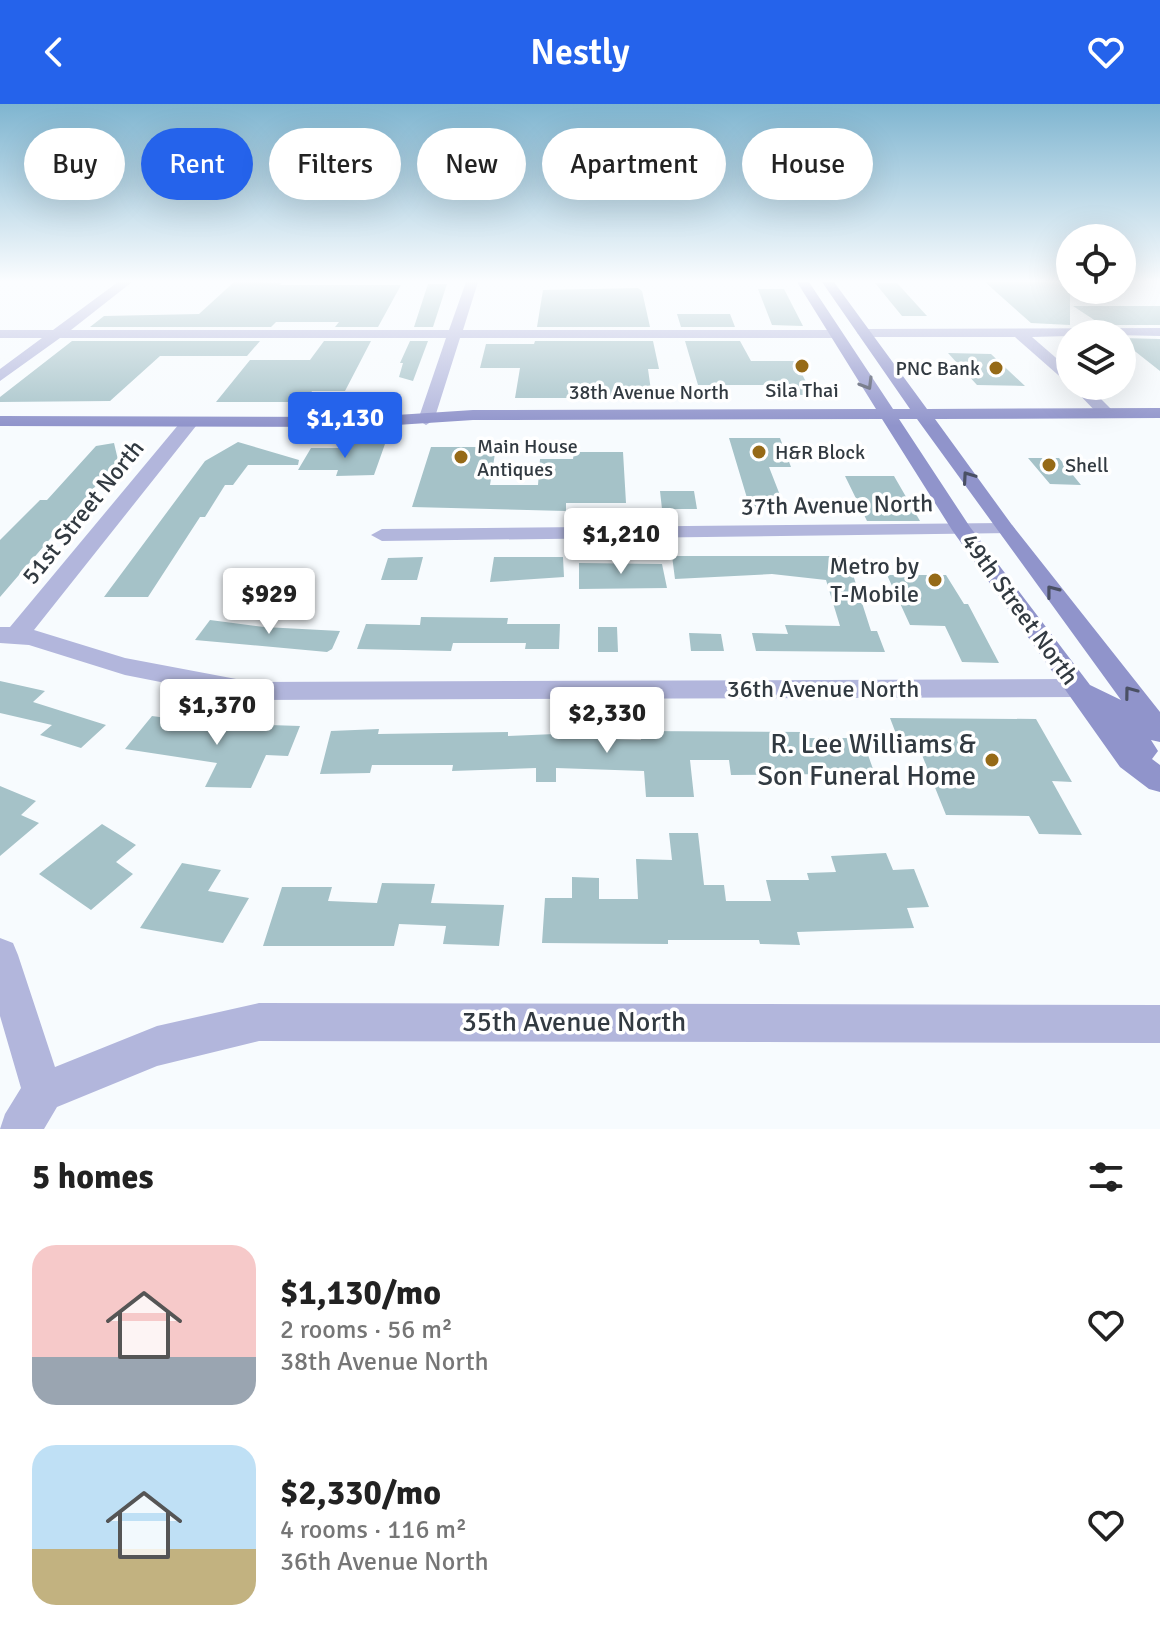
<!DOCTYPE html>
<meta charset="utf-8">
<style>
body{margin:0;font-family:Signika,sans-serif;background:#f6f6f6;color:#222;height:100vh;display:flex;flex-direction:column;font-size:30px;white-space:nowrap}
*{box-sizing:border-box;margin:0}
p{font-size:26px;color:#767676}
.icon{flex:none;width:44px;height:44px;fill:none;stroke:currentColor;stroke-width:2;stroke-linecap:round;stroke-linejoin:round}
.map{position:relative;height:1025px;overflow:hidden}
.details{display:flex;flex-direction:column;background:#fff;flex:1}
.details>*{flex:none}
.banner{position:absolute;left:24px;top:24px;width:1112px;height:72px;display:flex;gap:16px}
.tools{position:absolute;left:1056px;top:120px;display:grid;gap:16px}
.tools a{display:grid;place-items:center;width:80px;height:80px;border-radius:50%;background:#fff;box-shadow:0 8px 32px #0002;font-size:40px}
.price{position:absolute;translate:-50% -68px;padding:0 18px;border-radius:8px;background:#fff;color:#222;font-size:26px;line-height:52px;filter:drop-shadow(0 2px 4px #0008)}
.price::after{content:'';position:absolute;left:50%;top:48px;width:24px;height:18px;margin-left:-12px;background:inherit;clip-path:polygon(0 0,100% 0,50% 100%)}
.price.current{background:#2563eb;color:#fff}
ul{padding:0;list-style:none}
li{display:flex;align-items:center;gap:24px;height:200px;padding:0 32px}
li span{display:grid;place-items:center;flex:none;width:224px;height:160px;border-radius:24px;color:#555}
li>.icon{margin-inline-start:auto}
span .icon{width:96px;height:96px;fill:#fffc;stroke-width:1}
li b{font-size:34px}
h2{display:flex;justify-content:space-between;align-items:center;height:96px;padding:0 32px;font-size:34px}
.tag{padding:0 28px;border-radius:36px;background:#fff;box-shadow:0 8px 32px #0002;font-size:28px;line-height:72px}
.tag.current{background:#2563eb;color:#fff}
header{display:flex;justify-content:space-between;align-items:center;height:104px;padding:0 32px;background:#2563eb;color:#fff;font-size:36px;font-weight:600}
.map>svg:first-child{display:block}
.building{fill:#a5c2c8}
.lines{fill:none;stroke-linecap:round;stroke-linejoin:round}
.minor{fill:#b2b6dc;fill-rule:evenodd}
.secondary{fill:#9094cb;fill-rule:evenodd}
.oneway{stroke:#4a5064}
.poi-dot{fill:#966a17;stroke:#fff;stroke-width:3}
.labels{text-anchor:middle;dominant-baseline:central;stroke-width:7;stroke-linejoin:round;paint-order:stroke}
.far-poi-label{font-size:20px;fill:#323a41;stroke:#fff;text-anchor:start}
.far-street-label{font-size:20px;fill:#323a41;stroke:#fff}
.street-label{font-size:24px;fill:#323a41;stroke:#fff}
.poi-label{font-size:24px;fill:#323a41;stroke:#fff;text-anchor:end}
.near-poi-label{font-size:28px;fill:#323a41;stroke:#fff;text-anchor:end}
.near-street-label{font-size:28px;fill:#323a41;stroke:#fff}
</style>
<header><svg class="icon" aria-label="back" viewBox="0 0 24 24"><path d="M15 5l-7 7 7 7"/></svg>Nestly<svg class="icon" aria-label="heart" viewBox="0 0 24 24"><path d="M12 20l-8-8c-3-5 5-10 8-4 3-6 11-1 8 4z"/></svg></header>
<div class="map">
<svg width="1160" height="1025" viewBox="0 0 1160 1025">
<rect width="100%" height="100%" fill="#f7fbfe"/>
<!-- building -->
<path class="building" d="M234,178L282,179L279,181H401L378,223H335L339,218H276L271,223H90L104,212L199,210Z
M985,178H1057L1070,188V221L1031,219Z
M875,179H897L927,212H902Z
M428,180H447L433,223H414Z
M638,184L642,187L650,223H537L543,186Z
M758,185H784L803,222L772,221Z
M1073,202H1160V221H1102Z
M677,210H730L735,223H681Z
M1122,234L1160,235V267L1122,237Z
M72,237H260L247,252H160L110,297L0,298V293Z
M324,237H371L345,287H312L306,298H216L250,256H310Z
M410,237H428L413,277L399,273L403,259H400Z
M535,237H653L659,265H648L652,294H515L520,264H480L486,240H534Z
M685,237H740L751,257H795L813,291H792L787,281H698Z
M948,249L991,250L1025,282L977,281Z
M729,334H780L791,363H769L785,404H750Z
M238,338L299,356L298,361H248L233,381H225L205,413H200L148,493H104L205,357Z
M114,339L118,356L0,493V436L40,396H47L96,342Z
M350,340H385L374,371L336,372L338,366H298L311,344H348Z
M431,343H496L490,381H538L540,355H573L574,348H623L626,399H566V407L412,403Z
M1028,354H1059L1081,381L1050,380Z
M845,372H894L920,417H867Z
M660,387H694L697,405H662Z
M672,452H847L871,527H877L885,548L756,547L752,529L788,530L785,521L840,522L826,476L772,470L675,475Z
M423,453L417,476H381L388,454Z
M494,453H563L564,473L490,478Z
M579,459L662,460L667,484L579,485Z
M887,471H946L964,500H968L999,559L962,558L945,522L910,521Z
M421,513L508,514L507,520H560L559,545H525L526,539H453L451,547L357,545L366,520L420,521Z
M210,516L264,523L340,527L332,545L327,548L195,536Z
M598,523H617L618,548H598Z
M689,529L721,530L724,547H691Z
M0,577L45,587L33,598L106,621L81,644L40,631L52,621L0,609Z
M152,612L234,623L235,620L300,622L288,652L266,651L251,684L205,683L217,659L125,645Z
M890,614L1036,615L1072,678L1052,677L1082,731L1039,730L1029,712L946,711L916,636L898,635Z
M379,625L378,630L508,628V632L555,630V633L641,636L640,627L804,628L805,634H862L878,679H833L831,670L731,671L729,656H690L694,693H646L644,667L556,664V678H536V664L452,667L453,661H372L370,669L320,670L331,627Z
M0,682L36,697L21,711L39,719L0,752Z
M102,720L136,741L116,758L133,770L91,806L39,770Z
M669,729H698L704,781H724L726,797H771L766,776H809L807,769L836,768L831,752L886,749L893,766L914,765L929,803L907,804L914,824L797,828L800,841L760,840L759,836H668V840L542,839L545,794H572V773L599,774V795H638L636,755L672,756Z
M182,759L221,766L208,787L249,794L223,839L140,824Z
M382,779L435,780L431,799L504,801L499,842L443,840L446,822L399,820L394,842H263L282,783H332L328,797L377,799Z"/>
<g class="lines">
<!-- minor -->
<path class="minor" d="M118,178H132L71,226H449L466,178H478L463,226H836L843,230L836,234H460L434,316L426,321L418,316L446,234H60L0,277V265L42,234H0V226H53Z
M1160,224V232L1070,230V232L1032,233L1070,266V279L1065,277L1015,233H864L857,229L864,225Z
M1071,282H1088L1115,309L1113,313H1101Z
M190,313L199,318L196,322L34,526L125,554L252,578L1078,575L1087,578L1091,584L1087,590L1078,593L252,596L125,571L29,541L0,539V523H10L184,314Z
M1005,419L1012,421L1015,425L1012,429L382,437L371,431L382,425Z
M0,834L13,839L18,851L55,963L157,922L259,899L1160,901V939L259,937L157,962L57,1003L44,1025H0L5,1010L21,984L0,912Z"/>
<!-- secondary -->
<path class="secondary" d="M797,178H809L893,305H910L822,178H834L927,305L1160,304V314L935,315L1012,421L1160,608V638L1151,636L1158,647L1152,655L1160,661V688L1149,685L1120,663L952,426L882,315L473,316L366,323L0,322V312L366,313L473,306L876,305ZM899,315H917L1121,596L1090,581L970,423Z"/>
</g>
<!-- one-way arrows -->
<defs><path id="oneway-chevron" d="M-2-3.5L2.5 0L-2 3.5" fill="none" stroke-width="1.6" stroke-linecap="round" stroke-linejoin="round" transform="scale(2)"/></defs>
<g class="oneway">
<use href="#oneway-chevron" transform="translate(867 280) rotate(59)"/>
<use href="#oneway-chevron" transform="translate(968 373) rotate(-125)"/>
<use href="#oneway-chevron" transform="translate(1052 487) rotate(-128)"/>
<use href="#oneway-chevron" transform="translate(1130 588) rotate(-127)"/>
</g>
<!-- sky -->
<linearGradient id="sky" x2="0" y2="1"><stop stop-color="#7fb5d0"/><stop offset="0.55" stop-color="#fbfdff"/><stop offset="1" stop-color="#fbfdff" stop-opacity="0"/></linearGradient>
<rect width="1160" height="322" fill="url(#sky)"/>
<!-- markers -->
<g class="poi-dot">
<circle cx="802" cy="262" r="8"/>
<circle cx="996" cy="264" r="8"/>
<circle cx="759" cy="348" r="8"/>
<circle cx="461" cy="353" r="8"/>
<circle cx="1049" cy="361" r="8"/>
<circle cx="935" cy="476" r="8"/>
<circle cx="992" cy="656" r="8"/>
</g>
<g class="labels">
<!-- far-poi labels -->
<g class="far-poi-label">
<text x="980" y="264" text-anchor="end">PNC Bank</text>
<text x="802" y="286" text-anchor="middle">Sila Thai</text>
<text x="477" y="342">Main House<tspan x="477" dy="23">Antiques</tspan></text>
<text x="775" y="348">H&amp;R Block</text>
<text x="1065" y="361">Shell</text>
</g>
<!-- far-street labels -->
<g class="far-street-label">
<text x="649" y="288">38th Avenue North</text>
</g>
<!-- street labels -->
<g class="street-label">
<text transform="translate(837 401) rotate(-1)">37th Avenue North</text>
<text transform="translate(83 408) rotate(-51)">51st Street North</text>
<text transform="translate(1020 505) rotate(54)">49th Street North</text>
<text x="823" y="585">36th Avenue North</text>
</g>
<!-- poi labels -->
<g class="poi-label">
<text x="919" y="462">Metro by<tspan x="919" dy="28">T-Mobile</tspan></text>
</g>
<!-- near-poi labels -->
<g class="near-poi-label">
<text x="976" y="640">R. Lee Williams &amp;<tspan x="976" dy="32">Son Funeral Home</tspan></text>
</g>
<!-- near-street labels -->
<g class="near-street-label">
<text x="574" y="918">35th Avenue North</text>
</g>
</g>
</svg>
<div class="tools">
<a><svg class="icon" aria-label="locate" viewBox="0 0 24 24"><circle cx="12" cy="12" r="6"/><path d="M12 2v4M12 18v4M2 12h4M18 12h4"/></svg></a>
<a><svg class="icon" aria-label="layers" viewBox="0 0 24 24"><path d="M12 4l9 5-9 5-9-5zM3 14l9 5 9-5"/></svg></a>
</div>
<b class="price current" style="left:345px;top:356px">$1,130</b>
<b class="price" style="left:621px;top:472px">$1,210</b>
<b class="price" style="left:269px;top:532px">$929</b>
<b class="price" style="left:217px;top:643px">$1,370</b>
<b class="price" style="left:607px;top:651px">$2,330</b>
<div class="banner">
<a class="tag">Buy</a>
<a class="tag current">Rent</a>
<a class="tag">Filters</a>
<a class="tag">New</a>
<a class="tag">Apartment</a>
<a class="tag">House</a>
</div>
</div>
<section class="details">
<h2>5 homes<svg class="icon" aria-label="filters" viewBox="0 0 24 24"><path d="M4 7h16M4 17h16"/><circle cx="9" cy="7" r="2"/><circle cx="15" cy="17" r="2"/></svg></h2>
<ul>
<li><span style="background:linear-gradient(#f6c9c9 70%,#9aa5b1 0)"><svg class="icon" aria-label="home" viewBox="0 0 24 24"><path d="M3 11l9-7 9 7M6 9v11h12V9"/></svg></span><div><b>$1,130/mo</b><p>2 rooms · 56 m²</p><p>38th Avenue North</p></div><svg class="icon" aria-label="heart" viewBox="0 0 24 24"><path d="M12 20l-8-8c-3-5 5-10 8-4 3-6 11-1 8 4z"/></svg></li>
<li><span style="background:linear-gradient(#bfe0f5 65%,#c2b280 0)"><svg class="icon" aria-label="home" viewBox="0 0 24 24"><path d="M3 11l9-7 9 7M6 9v11h12V9"/></svg></span><div><b>$2,330/mo</b><p>4 rooms · 116 m²</p><p>36th Avenue North</p></div><svg class="icon" aria-label="heart" viewBox="0 0 24 24"><path d="M12 20l-8-8c-3-5 5-10 8-4 3-6 11-1 8 4z"/></svg></li>
</ul>
</section>
